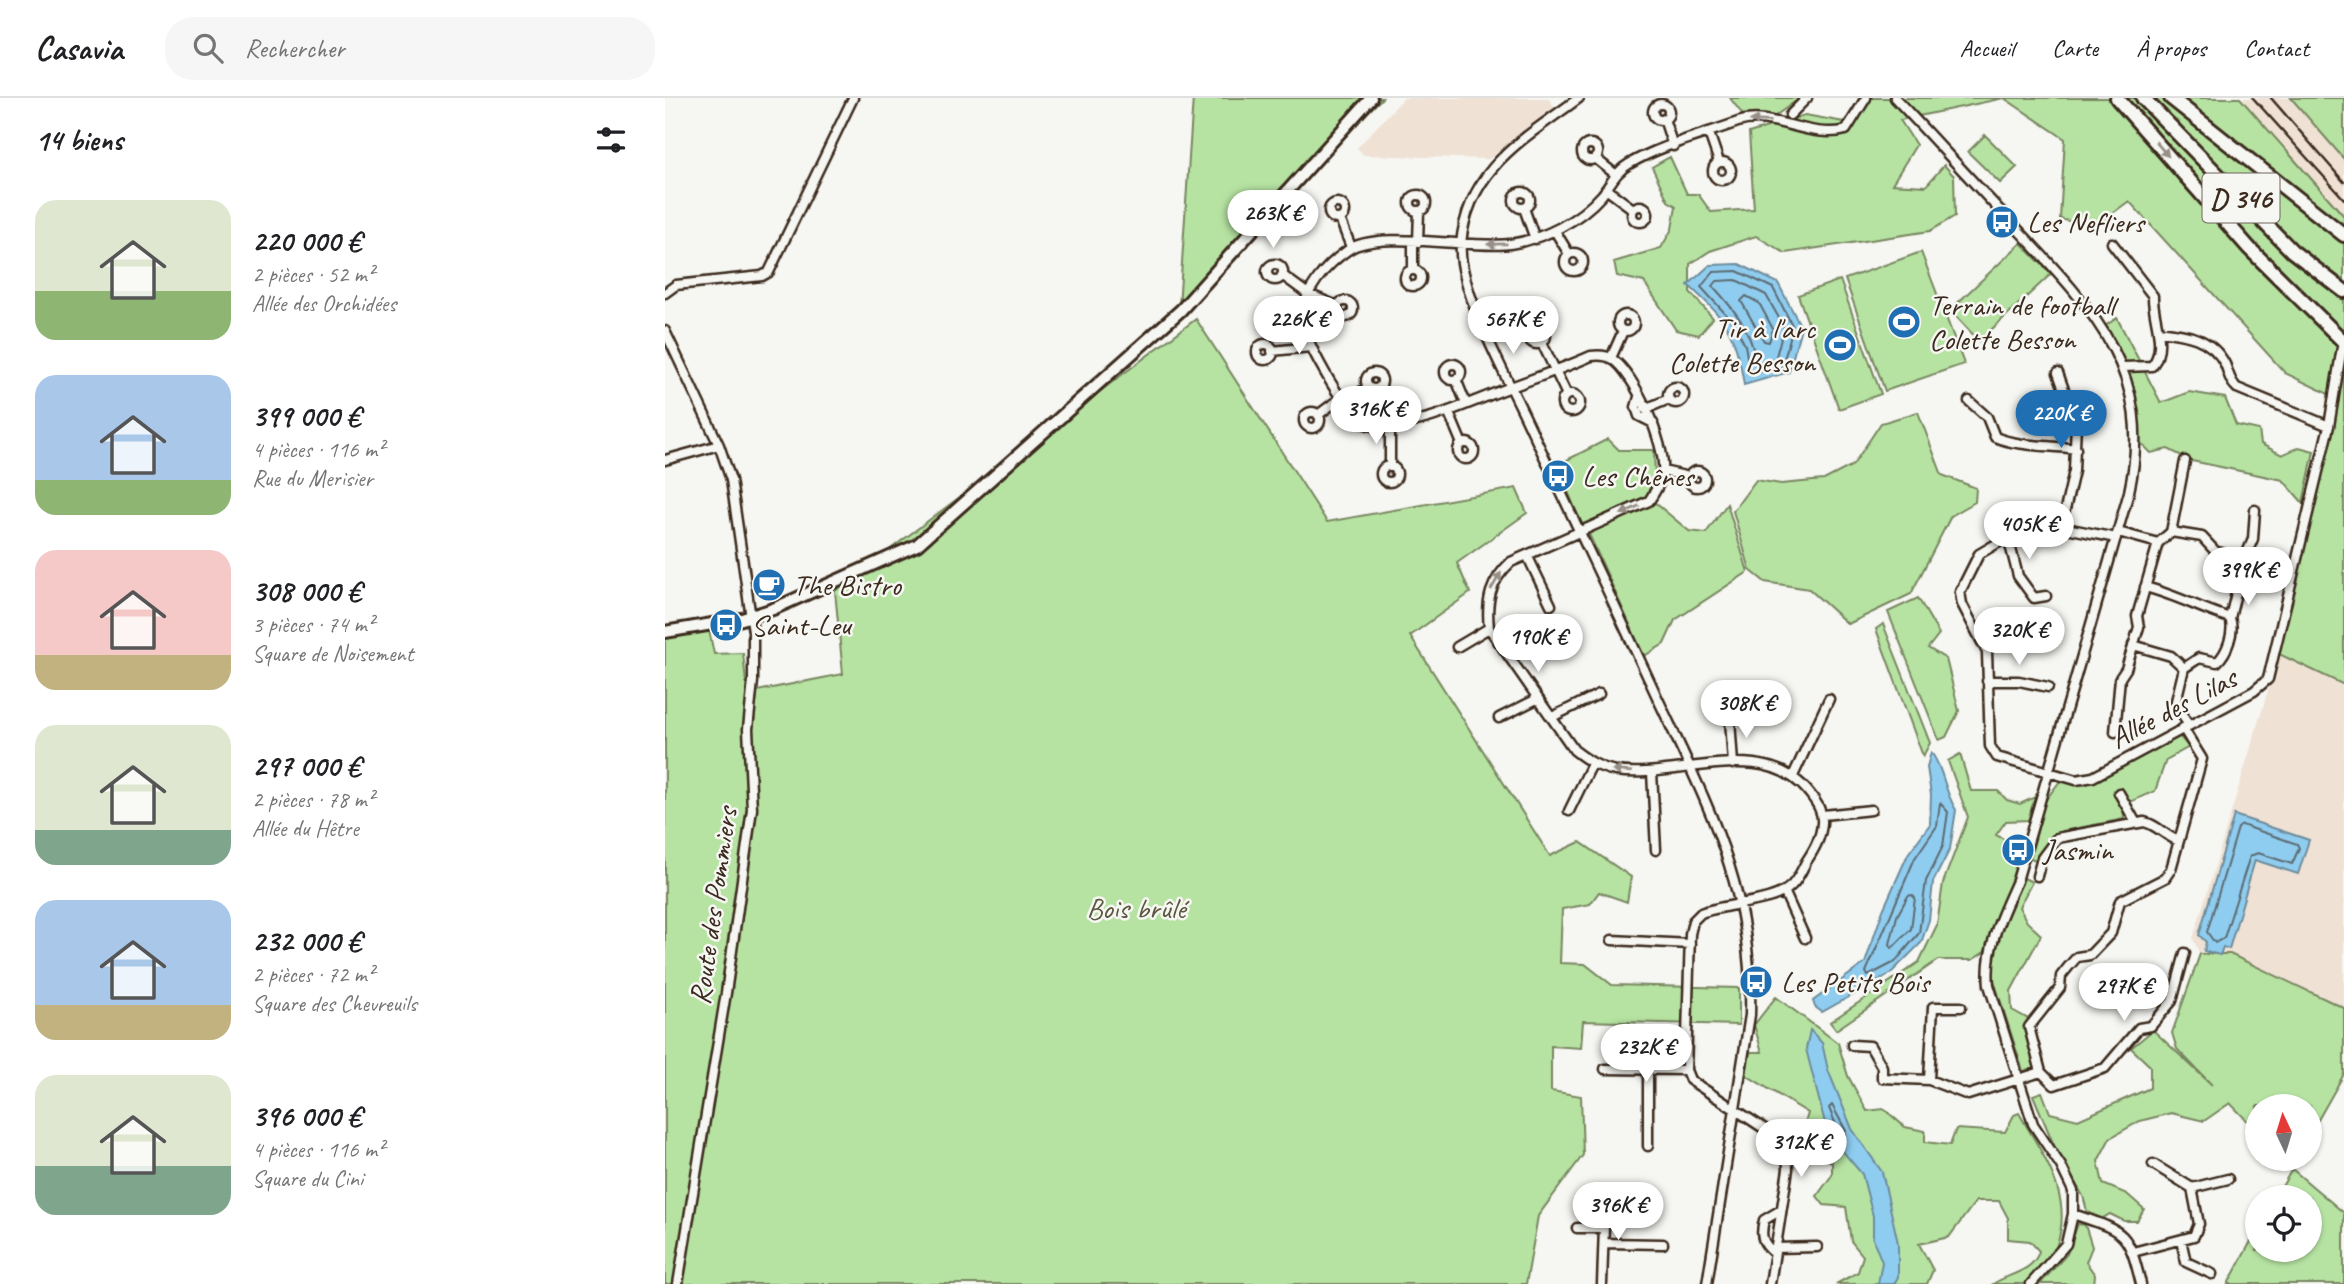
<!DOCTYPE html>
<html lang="fr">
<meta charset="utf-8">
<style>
body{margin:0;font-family:Caveat,sans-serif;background:#f6f6f6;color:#202124;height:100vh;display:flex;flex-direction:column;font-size:26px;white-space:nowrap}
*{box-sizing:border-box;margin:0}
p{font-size:23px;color:#757577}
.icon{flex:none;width:38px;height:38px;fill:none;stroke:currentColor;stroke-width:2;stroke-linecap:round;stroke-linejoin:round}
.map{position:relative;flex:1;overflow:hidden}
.drawer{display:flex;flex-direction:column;background:#fff;width:665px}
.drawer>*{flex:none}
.needle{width:46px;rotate:356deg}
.buttons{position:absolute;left:1580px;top:996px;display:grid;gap:14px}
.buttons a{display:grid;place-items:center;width:77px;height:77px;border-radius:50%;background:#fff;box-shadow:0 2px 5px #0004;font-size:35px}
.price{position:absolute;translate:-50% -60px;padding:0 16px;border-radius:24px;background:#fff;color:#222;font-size:23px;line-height:46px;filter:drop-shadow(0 2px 4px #0008)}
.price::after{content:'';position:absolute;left:50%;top:42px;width:21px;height:16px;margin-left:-10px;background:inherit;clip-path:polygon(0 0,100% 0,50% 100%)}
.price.on{background:#1f6fb2;color:#fff}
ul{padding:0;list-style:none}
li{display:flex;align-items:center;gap:21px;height:175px;padding:0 35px}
li span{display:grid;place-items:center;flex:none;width:196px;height:140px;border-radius:21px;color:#555}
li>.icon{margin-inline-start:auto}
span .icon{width:84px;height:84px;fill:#fffc;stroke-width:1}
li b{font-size:30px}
h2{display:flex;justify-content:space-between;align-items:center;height:84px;padding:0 35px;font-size:30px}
header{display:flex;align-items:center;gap:42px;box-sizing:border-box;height:98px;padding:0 35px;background:#fff;border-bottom:2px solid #e0e0e0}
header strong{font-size:33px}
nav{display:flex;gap:38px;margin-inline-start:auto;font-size:24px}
.search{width:490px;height:63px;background:#f6f6f6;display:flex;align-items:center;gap:18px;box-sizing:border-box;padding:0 24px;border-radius:28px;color:#757577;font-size:26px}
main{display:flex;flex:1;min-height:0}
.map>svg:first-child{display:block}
.built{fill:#efe1d4}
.green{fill:#b6e3a2;stroke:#788660;stroke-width:2}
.water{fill:#8fcdf0;stroke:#6d8c9c;stroke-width:2}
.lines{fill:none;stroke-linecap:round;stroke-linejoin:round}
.shore{stroke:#5d6b72;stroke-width:2}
.minor-casing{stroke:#3b2a1e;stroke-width:13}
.secondary-casing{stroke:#3b2a1e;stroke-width:16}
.primary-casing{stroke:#3b2a1e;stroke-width:18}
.minor{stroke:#f6f6f2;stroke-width:8}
.secondary{stroke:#f6f6f2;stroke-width:10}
.primary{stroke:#f6f6f2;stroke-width:12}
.rail{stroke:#3b2a1e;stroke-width:2.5}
.oneway{fill:#989088}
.labels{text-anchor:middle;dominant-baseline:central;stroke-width:5;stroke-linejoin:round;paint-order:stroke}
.shield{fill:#f6f6f2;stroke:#73675e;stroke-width:2}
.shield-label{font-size:28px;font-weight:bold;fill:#3b2a1e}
.poi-label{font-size:30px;fill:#3b2a1e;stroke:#f6f6f2;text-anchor:start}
.street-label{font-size:30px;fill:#3b2a1e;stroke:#f6f6f2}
.park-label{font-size:30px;fill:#5a583f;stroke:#f6f6f2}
</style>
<header>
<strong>Casavia</strong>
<div class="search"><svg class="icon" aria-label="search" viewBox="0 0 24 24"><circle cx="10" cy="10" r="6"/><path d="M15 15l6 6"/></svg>Rechercher</div>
<nav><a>Accueil</a><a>Carte</a><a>À propos</a><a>Contact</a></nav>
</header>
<main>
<section class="drawer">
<h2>14 biens<svg class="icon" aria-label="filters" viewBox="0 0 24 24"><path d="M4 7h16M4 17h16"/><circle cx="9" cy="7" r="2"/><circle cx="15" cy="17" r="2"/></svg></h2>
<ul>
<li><span style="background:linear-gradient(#dfe7d0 65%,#8fb573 0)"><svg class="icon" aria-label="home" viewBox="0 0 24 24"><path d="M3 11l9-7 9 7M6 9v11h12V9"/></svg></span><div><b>220 000 €</b><p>2 pièces · 52 m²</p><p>Allée des Orchidées</p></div></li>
<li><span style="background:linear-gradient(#a9c7e8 75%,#8fb573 0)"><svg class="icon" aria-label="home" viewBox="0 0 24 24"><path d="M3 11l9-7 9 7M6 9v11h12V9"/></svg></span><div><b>399 000 €</b><p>4 pièces · 116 m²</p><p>Rue du Merisier</p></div></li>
<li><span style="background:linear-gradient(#f6c9c9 75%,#c2b280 0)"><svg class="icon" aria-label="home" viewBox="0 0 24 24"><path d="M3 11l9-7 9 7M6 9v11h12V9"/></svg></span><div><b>308 000 €</b><p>3 pièces · 74 m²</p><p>Square de Noisement</p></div></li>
<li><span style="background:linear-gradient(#dfe7d0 75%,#7fa58c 0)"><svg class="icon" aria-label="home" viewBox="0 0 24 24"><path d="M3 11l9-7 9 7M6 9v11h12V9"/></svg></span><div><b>297 000 €</b><p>2 pièces · 78 m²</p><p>Allée du Hêtre</p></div></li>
<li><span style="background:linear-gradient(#a9c7e8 75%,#c2b280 0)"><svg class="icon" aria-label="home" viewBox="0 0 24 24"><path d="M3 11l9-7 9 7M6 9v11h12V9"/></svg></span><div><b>232 000 €</b><p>2 pièces · 72 m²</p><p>Square des Chevreuils</p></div></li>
<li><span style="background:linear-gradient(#dfe7d0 65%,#7fa58c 0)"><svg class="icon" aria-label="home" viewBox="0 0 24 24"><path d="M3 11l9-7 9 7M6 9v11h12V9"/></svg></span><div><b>396 000 €</b><p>4 pièces · 116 m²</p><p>Square du Cini</p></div></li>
</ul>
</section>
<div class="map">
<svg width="1679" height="1186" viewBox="0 0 1679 1186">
<rect width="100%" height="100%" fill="#f6f6f2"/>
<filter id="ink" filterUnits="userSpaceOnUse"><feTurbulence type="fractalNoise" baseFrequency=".0143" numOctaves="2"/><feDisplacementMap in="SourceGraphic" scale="14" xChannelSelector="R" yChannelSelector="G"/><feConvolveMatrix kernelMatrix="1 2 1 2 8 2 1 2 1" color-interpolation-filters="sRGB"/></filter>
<g filter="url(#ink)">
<!-- built -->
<path class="built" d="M739,0H883L890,10L824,61L699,57L692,50Z
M1575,0H1626L1679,61V118Z
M1614,556L1679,587V910L1565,856H1535L1528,841Z"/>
<!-- green -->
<path class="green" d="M528,0H717L514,209Z
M1065,0H1135L1110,18L1078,17Z
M1194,0H1575L1679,118V587L1614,556L1674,301L1620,275L1464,103L1429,129L1395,121L1400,41L1339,0L1235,22L1251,47L1227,86L1261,88L1279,67L1289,78L1290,118L1265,133L1120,155L1091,138L1045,153L1025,166V194L1048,220L1034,237L1011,232L979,184L952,178L949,164L996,150L1007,131L1011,108L1003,103L987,69L1005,59L1022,96H1033L1046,114L1089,111L1084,35L1140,17L1185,25Z
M1626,0H1679V61Z
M1320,37L1352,69L1335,85L1303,54Z
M1356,145L1386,176L1314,243L1285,212Z
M1256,154L1299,266L1220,293L1180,181Z
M1175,182L1216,296L1174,311L1133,197Z
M1452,220L1496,305L1524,294L1560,300L1571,327L1594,332L1596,346L1617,357L1634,349L1649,353L1638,405L1618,382L1527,363L1503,351L1486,355L1475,344L1465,281L1455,253L1440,228Z
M531,221L662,424L851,390L862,415L792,465L805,495L745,538L885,758L915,744L966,779L962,804L934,794L925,806L897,811L895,865L920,866L947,887L1074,890V927L918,923L916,950L886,948V993L916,998L918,1057L873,1118L861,1186H0V538L44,532L49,556L78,555L82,595L178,576L170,493Z
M1253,314L1277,377L1311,390L1310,404L1286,418L1246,496L1183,526L1144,491L1100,484L1085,472L1068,413L1091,382L1116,386L1159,382L1188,367L1216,325Z
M943,341L954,352H989L990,380L981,398L917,427L892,367Z
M988,403L1024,433L1041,435L1062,406L1083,474L1010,522L999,546L979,558L923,434Z
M1253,500L1274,536L1263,550L1281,561L1294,613L1281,639L1274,642L1223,514Z
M1218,526L1265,645L1258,658L1211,531Z
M1514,638L1524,649L1501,662L1490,693L1458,707L1459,721L1398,733L1371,762L1365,760L1380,703L1395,683L1419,687Z
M1295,656L1306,693H1333L1342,702L1355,706L1370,699L1363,722L1341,723L1331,737L1357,751L1321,853L1307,862H1273L1171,932L1165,924L1254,864L1272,827L1278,785L1303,719L1283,663Z
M1359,780L1367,784L1354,809L1362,824L1376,837L1346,893L1347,912L1363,921L1371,971L1358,973L1326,873L1337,830Z
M1535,856H1565L1679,910V976L1645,1036V1008H1592V1033L1565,1005L1539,1023L1506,1015L1475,1023L1445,1040L1433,1063L1438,1086L1462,1096L1479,1111L1472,1123H1459L1445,1116L1436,1121L1422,1113L1418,1098L1391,1052L1368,997L1377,994L1385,1015L1413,1022L1485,990V968L1466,950L1488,932L1547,987L1512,951L1507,935Z
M1111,899L1173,945L1183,978L1202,1013L1219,1011L1240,1029L1260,1033V1044L1285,1047L1291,1031L1340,1034L1349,1017L1354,1015C1377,1056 1409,1098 1392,1146C1388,1160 1373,1175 1364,1186H1328C1342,1176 1369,1174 1374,1153L1365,1143L1343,1141V1120L1334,1103H1311L1284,1139L1254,1146L1268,1172L1262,1186H1171L1193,1174L1198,1158L1186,1143L1181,1109L1159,1107L1152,1098L1167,1077V1064L1138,1051L1137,1036L1143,1015L1081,977L1085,954H1097L1089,927Z
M1627,1071L1679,1115V1186H1563L1592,1132V1152H1645V1099H1611Z
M1413,1126L1420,1127L1427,1149L1421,1164L1430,1177L1429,1186H1375L1402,1156Z"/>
<!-- water -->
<path class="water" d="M1074,166L1113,185L1136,229L1124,274L1079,287C1071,235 1062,222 1023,187L1045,167Z
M1266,654C1279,671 1279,693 1291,712L1285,751L1268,784L1264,822L1256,845L1225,876L1157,914L1150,909L1148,903L1200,865L1218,812L1243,756L1265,726L1266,697L1262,669Z
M1569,717L1644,742L1633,776L1590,762L1564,851L1558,849L1555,857L1539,853L1541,844L1534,837Z
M1145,932L1157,945L1163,972L1187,1031L1217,1074L1233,1145V1179L1229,1186H1213L1217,1164L1208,1141V1118L1197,1076L1174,1049L1160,1025L1141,951Z"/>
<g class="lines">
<!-- shore -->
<path class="shore" d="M1072,173L1108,190L1128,229L1117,269L1085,276L1080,247L1068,224L1036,189L1048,174Z
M1071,182L1101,197L1119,229L1110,262L1092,265C1084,229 1072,215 1048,188L1052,183Z
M1081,198L1094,205L1108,231L1104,244L1099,243L1076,203Z
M1275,705L1283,714L1278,748L1261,783L1254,835L1230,864L1203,878L1201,874L1250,760L1272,728Z
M1577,727L1632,746L1634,750L1627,766L1593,755L1585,758L1559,840L1550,845L1542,834L1573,730Z
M1247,797L1250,800L1246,831L1227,850L1225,846L1232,818L1243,798Z
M1167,1007L1181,1033L1179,1038L1175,1037L1164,1010Z"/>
<defs>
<path id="minor" d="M914,0C859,41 803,70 796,146C792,188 839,274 858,314C901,405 944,495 986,586C1039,701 1089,786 1085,917L1042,1186
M1230,0C1268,40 1305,81 1343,121C1421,204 1492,269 1464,394L1352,783C1337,816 1320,850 1324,887L1368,1026L1396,1068L1408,1093V1116L1401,1146L1366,1186
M988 14a8 8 0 1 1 16 0a8 8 0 1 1-16 0Z
M1125,17L1142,0
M999,21L1008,48
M1044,35L1054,64
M917 54a8 8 0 1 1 16 0a8 8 0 1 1-16 0Z
M930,60L950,76
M1048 73a9 9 0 1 1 18 0a9 9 0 1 1-18 0Z
M941,91L968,111
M849 102a8 8 0 1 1 16 0a8 8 0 1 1-16 0Z
M745 105a8 8 0 1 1 16 0a8 8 0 1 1-16 0Z
M664 113a8 8 0 1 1 16 0a8 8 0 1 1-16 0Z
M967 116a8 8 0 1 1 16 0a8 8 0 1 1-16 0Z
M859,110L870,141
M675,121L686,149
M890,133L904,156
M753,144L754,113
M1447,145L1488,198C1487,219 1503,248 1487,268L1458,269
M900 164a9 9 0 1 1 18 0a9 9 0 1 1-18 0Z
M602 174a8 8 0 1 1 16 0a8 8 0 1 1-16 0Z
M740 180a8 8 0 1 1 16 0a8 8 0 1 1-16 0Z
M748,172V144
M617,177L643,196L672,208
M0,195L11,187L97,178L104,174L188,0
M672 211a8 8 0 1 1 16 0a8 8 0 1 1-16 0Z
M953 225a8 8 0 1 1 16 0a8 8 0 1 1-16 0Z
M863 237a9 9 0 1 1 18 0a9 9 0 1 1-18 0Z
M0,233L54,347L66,382L88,534V583L83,631L87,711L61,895L13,1186
M1494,233C1520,236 1546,239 1560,266C1564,275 1564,283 1572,290L1664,328
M877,245L902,297
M592 254a8 8 0 1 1 16 0a8 8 0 1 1-16 0Z
M607,253L646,249
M946,260L958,233
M780 274a8 8 0 1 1 16 0a8 8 0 1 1-16 0Z
M1393,275L1411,325L1409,373L1396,429
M701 283a8 8 0 1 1 16 0a8 8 0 1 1-16 0Z
M791,281L801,306
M1003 297a8 8 0 1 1 16 0a8 8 0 1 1-16 0Z
M897 305a9 9 0 1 1 18 0a9 9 0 1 1-18 0Z
M974,299L971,309L974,318L988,325
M1304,303L1322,319L1330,339C1354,349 1384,347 1411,351
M682,306L703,288
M980,311L1004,301
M639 322a8 8 0 1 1 16 0a8 8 0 1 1-16 0Z
M784,315L797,346
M653,317L677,299
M793 353a8 8 0 1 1 16 0a8 8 0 1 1-16 0Z
M0,362L54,347
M716 376a8 8 0 1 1 16 0a8 8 0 1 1-16 0Z
M725,369V327
M998,373L1024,379
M1024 381a8 8 0 1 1 16 0a8 8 0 1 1-16 0Z
M1453,434L1493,445
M1506,434L1537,439L1550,453L1579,462L1565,520C1570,534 1562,555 1552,564L1534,560L1519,570L1511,603L1523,627
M1343,439L1353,478L1369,500L1381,498
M1451,440L1396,429L1343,439L1314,456L1295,494L1297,506L1322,554L1325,648L1332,659L1411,682L1428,679L1589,593L1603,581L1664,328L1678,243
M862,457L886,507
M1579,462L1588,441L1590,412
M1480,489C1511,497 1536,511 1565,520
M1468,547L1506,558L1519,570
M792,549L824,530
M1322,583H1354L1383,589
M887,619L934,596
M834,620L872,601
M1065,621L1068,666
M1450,634L1455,580L1461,571L1474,529L1472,518L1493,445L1506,434L1520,363
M987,674L991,752
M1128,678L1164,601
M1454,695L1471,725
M904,713L927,666
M1158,717L1206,712
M1372,778L1377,760L1392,740L1479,724C1491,726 1500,738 1514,743
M1119,793L1140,840
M947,842L1025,846
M1187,947L1205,948L1217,969V980L1264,982L1303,997L1376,974L1364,929L1395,890L1396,878L1404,868L1412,859L1425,857L1446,835L1455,803L1500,780L1506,771L1537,661L1518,630
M940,971L1021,972
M983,971V1048
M1376,974L1389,987L1440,970L1474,930L1486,928L1507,903L1520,855
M1264,982L1268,909H1296
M1488,1066L1527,1090L1563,1081
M1408,1116C1461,1134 1463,1133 1476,1186
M912,1130H939
M1516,1142L1521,1164L1547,1176
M939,1145L998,1146
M1110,1150L1152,1149
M1468,1154L1529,1138L1534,1126L1527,1090
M1109,1155C1097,1145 1095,1138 1099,1122L1116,1112
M937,1186L940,1100
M1105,1186L1123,1071L1122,1056L1109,1037L1025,982L1021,972L1025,836L1028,823L1036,815C1060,805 1110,806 1127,787C1133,781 1137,772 1141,764C1149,752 1156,740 1157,725C1158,714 1152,705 1145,696C1100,637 1012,682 951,673C934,670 922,662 909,652L824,530C821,503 825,483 846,464L984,403C990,394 997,383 998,373C1001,347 969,274 947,261C941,257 934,257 926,258C897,271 867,281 838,292C801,306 751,330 711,328C707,328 700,326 696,324C680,313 636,239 637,219C639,192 661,167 683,152C712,131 807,151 845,146C879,141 914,123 937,97C946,86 950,74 964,66C996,47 1038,37 1073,24C1106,12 1144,42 1181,32L1201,0"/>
<path id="secondary" d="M0,534L77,521L108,511L252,447L516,212L706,0"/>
<path id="primary" d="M1452,0L1584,150L1678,243
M1478,0L1627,153L1679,193
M1506,0L1679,137"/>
</defs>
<!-- minor casing -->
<use href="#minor" class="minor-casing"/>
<!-- secondary casing -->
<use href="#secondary" class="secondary-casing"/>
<!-- primary casing -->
<use href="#primary" class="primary-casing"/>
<!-- minor -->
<use href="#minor" class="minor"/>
<!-- secondary -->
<use href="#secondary" class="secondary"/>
<!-- primary -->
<use href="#primary" class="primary"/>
<!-- rail -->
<path class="rail" d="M1588,0L1679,101
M1606,0L1679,84"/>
</g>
<!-- one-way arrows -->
<defs><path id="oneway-solid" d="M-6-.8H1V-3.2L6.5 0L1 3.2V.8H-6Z" transform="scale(1.75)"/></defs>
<g class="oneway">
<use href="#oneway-solid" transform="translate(1095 23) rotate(-178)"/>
<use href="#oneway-solid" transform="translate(1497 51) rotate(49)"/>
<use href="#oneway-solid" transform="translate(832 146) rotate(179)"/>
<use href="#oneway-solid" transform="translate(965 412) rotate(155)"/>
<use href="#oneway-solid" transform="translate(831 483) rotate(-60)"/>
<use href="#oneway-solid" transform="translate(957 673) rotate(-175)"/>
</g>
</g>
<!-- icons -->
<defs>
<symbol id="bus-disc" viewBox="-11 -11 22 22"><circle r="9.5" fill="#1f6fb2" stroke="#f6f6f2"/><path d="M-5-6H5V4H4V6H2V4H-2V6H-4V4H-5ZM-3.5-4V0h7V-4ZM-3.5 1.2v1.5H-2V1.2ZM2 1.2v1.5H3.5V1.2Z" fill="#fff"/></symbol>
<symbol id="stadium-disc" viewBox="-11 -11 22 22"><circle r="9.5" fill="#1f6fb2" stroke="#f6f6f2"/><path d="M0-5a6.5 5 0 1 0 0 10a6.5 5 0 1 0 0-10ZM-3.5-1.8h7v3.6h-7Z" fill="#fff"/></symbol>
<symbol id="cafe-disc" viewBox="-11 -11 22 22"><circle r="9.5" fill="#1f6fb2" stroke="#f6f6f2"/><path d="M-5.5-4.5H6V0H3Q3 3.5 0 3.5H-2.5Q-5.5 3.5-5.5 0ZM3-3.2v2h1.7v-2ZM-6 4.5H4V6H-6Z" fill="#fff"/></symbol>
</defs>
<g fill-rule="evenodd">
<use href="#bus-disc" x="1318" y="105" width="38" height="38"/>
<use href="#stadium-disc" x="1220" y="205" width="38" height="38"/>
<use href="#stadium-disc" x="1156" y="228" width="38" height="38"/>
<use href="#bus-disc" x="874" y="359" width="38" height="38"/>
<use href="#cafe-disc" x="85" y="468" width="38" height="38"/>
<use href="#bus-disc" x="42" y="508" width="38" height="38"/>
<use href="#bus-disc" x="1334" y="733" width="38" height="38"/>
<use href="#bus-disc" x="1072" y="865" width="38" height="38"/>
</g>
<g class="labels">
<!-- shield labels -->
<rect class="shield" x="1537.5" y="75.5" width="77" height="49" rx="5"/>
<g class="shield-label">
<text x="1576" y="100">D 346</text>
</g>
<!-- poi labels -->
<g class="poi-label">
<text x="1362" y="124">Les Nefliers</text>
<text x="1264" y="207">Terrain de football<tspan x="1264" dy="34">Colette Besson</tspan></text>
<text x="1150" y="230" text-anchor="end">Tir à l'arc<tspan x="1150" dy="34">Colette Besson</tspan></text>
<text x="917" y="378">Les Chênes</text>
<text x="128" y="487">The Bistro</text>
<text x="86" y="527">Saint-Leu</text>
<text x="1378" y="752">Jasmin</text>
<text x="1116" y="884">Les Petits Bois</text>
</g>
<!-- street labels -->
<g class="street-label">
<text transform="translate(1508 610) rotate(-28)">Allée des Lilas</text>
<text transform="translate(48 808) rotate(-82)">Route des Pommiers</text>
</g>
<!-- park labels -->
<g class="park-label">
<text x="471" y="810">Bois brûlé</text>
</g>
</g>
</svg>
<div class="buttons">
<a><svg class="needle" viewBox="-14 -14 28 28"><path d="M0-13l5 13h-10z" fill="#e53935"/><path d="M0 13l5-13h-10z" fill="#757577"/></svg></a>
<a><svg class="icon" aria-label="locate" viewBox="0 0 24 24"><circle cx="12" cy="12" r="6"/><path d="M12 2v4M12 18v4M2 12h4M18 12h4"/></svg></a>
</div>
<b class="price" style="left:608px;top:152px">263K €</b>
<b class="price" style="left:634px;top:258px">226K €</b>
<b class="price" style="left:848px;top:258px">567K €</b>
<b class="price" style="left:711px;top:348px">316K €</b>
<b class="price on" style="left:1396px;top:352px">220K €</b>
<b class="price" style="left:1364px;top:463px">405K €</b>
<b class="price" style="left:1583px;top:509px">399K €</b>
<b class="price" style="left:1354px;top:569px">320K €</b>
<b class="price" style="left:873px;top:576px">190K €</b>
<b class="price" style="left:1081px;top:642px">308K €</b>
<b class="price" style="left:1459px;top:925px">297K €</b>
<b class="price" style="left:981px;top:986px">232K €</b>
<b class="price" style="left:1136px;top:1081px">312K €</b>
<b class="price" style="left:953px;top:1144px">396K €</b>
</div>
</main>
